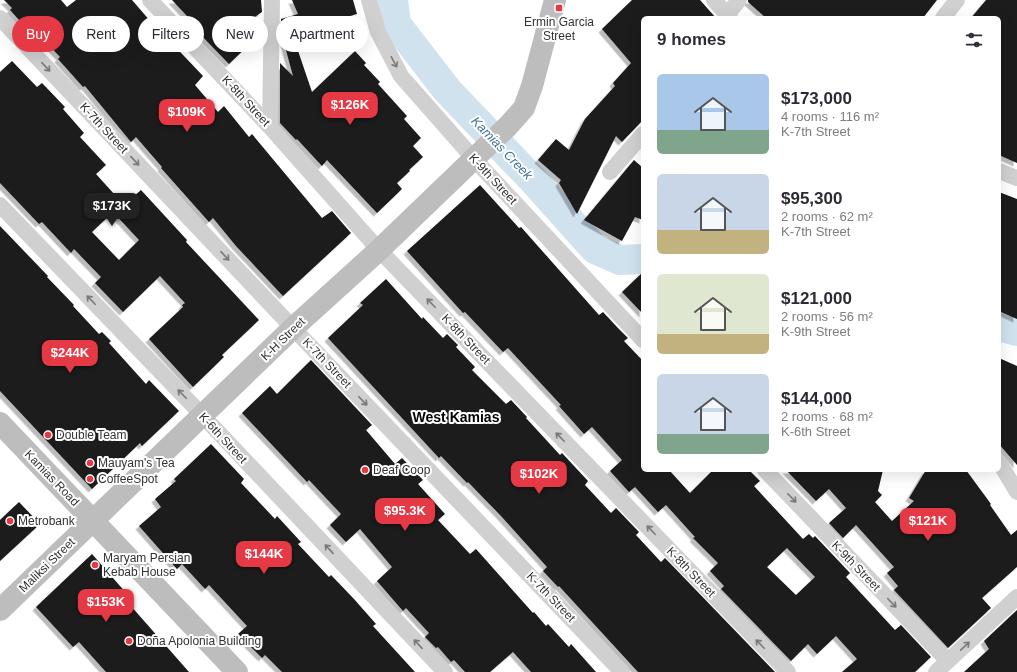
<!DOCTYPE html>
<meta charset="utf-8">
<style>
body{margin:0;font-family:Helvetica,sans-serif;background:#f7f7f7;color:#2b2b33;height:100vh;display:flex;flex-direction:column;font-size:15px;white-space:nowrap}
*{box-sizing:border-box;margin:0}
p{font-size:13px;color:#7c7c81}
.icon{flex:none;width:22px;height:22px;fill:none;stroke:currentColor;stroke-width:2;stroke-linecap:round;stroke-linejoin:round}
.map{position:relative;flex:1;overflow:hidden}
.side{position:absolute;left:641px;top:16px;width:360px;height:456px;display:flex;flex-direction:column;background:#fff;border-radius:6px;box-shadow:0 4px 16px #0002}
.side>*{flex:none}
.top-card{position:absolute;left:12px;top:16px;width:380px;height:36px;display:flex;gap:8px}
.price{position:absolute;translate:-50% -34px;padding:0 9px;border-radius:8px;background:#e63946;color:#fff;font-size:13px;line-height:26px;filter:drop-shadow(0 1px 2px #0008)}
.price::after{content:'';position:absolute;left:50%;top:24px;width:12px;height:9px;margin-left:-6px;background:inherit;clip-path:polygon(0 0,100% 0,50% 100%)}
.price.active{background:#222;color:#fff}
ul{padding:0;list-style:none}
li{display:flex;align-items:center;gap:12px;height:100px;padding:0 16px}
li span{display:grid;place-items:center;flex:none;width:112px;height:80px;border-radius:6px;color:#555}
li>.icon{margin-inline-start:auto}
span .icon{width:48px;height:48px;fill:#fffc;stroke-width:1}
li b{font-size:17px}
h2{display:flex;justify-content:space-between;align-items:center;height:48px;padding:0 16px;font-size:17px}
.tag{padding:0 14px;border-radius:18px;background:#fff;box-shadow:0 4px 16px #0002;font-size:14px;line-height:36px}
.tag.active{background:#e63946;color:#fff}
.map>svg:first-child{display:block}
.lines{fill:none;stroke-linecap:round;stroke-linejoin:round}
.river{stroke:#cfe2ee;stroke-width:30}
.building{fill:#1a1a1a;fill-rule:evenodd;filter:url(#shadow)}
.street{stroke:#d0d0d0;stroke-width:16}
.secondary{stroke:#bdbdbd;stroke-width:22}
.oneway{stroke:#7a7a7a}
.poi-dot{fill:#e63946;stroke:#fff;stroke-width:1.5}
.labels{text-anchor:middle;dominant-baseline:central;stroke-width:4;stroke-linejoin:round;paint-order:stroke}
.poi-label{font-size:12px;fill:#333;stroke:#fff;text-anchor:start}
.street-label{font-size:12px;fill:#333;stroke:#fff}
.water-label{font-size:13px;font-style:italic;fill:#3f7597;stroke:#fff}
.quarter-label{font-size:14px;font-weight:bold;fill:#000;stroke:#fff}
</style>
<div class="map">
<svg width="1017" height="672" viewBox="0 0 1017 672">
<defs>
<filter id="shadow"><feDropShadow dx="-3.5" dy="3.5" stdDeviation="0" flood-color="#0004"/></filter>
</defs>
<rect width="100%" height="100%" fill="#fff"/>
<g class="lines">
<!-- river -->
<path class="river" d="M393,0L396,24L447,90L533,180L595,249L620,260L643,259
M999,326L1017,331"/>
</g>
<!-- building -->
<path class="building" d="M4,0H61L67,7L76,0H132L164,37L165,36L203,76L195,85L218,112L224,106L249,137L252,134L322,218L332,211L351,233L283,296L236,246L213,218L209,222L161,168L162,167L136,137L131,142L85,86L83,87L58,59L60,57L34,29L30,32L10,10L12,8Z
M172,0H261L262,12L243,25L256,38L229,64L199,33L201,31Z
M292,0H353L357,14L329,22L328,19L281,33V19L298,14Z
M632,0H700L716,18H643V120L622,142L616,136L577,214L559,183L561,180L538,160L556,139L569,150L585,119L615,86L613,83L631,63L602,29Z
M748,0H937L923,18H766L748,2Z
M986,0H1017V163L999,155V18H971Z
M293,36L312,92L355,51L366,63L364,65L380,82L378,84L407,116L404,119L421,138L413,146L423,157L409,170L410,171L397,183L402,189L377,213L327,160L322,166L297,139L296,140L280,123V63L293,76L283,39Z
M12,61L37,87L42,83L65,107L63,109L84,133L80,137L106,165L96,174L124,205L141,190L187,240L186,242L259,320L222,355L224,357L193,387L149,339L183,307L182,305L185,303L160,276L123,312L95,283L101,277L74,249L71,253L42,222L39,224L0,183V72ZM113,212L139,240L119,260L92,232Z
M634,160L643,168V220L635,217L622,241L584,220Z
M480,185L519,228L521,227L599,315L603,312L617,327L628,338L624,341L643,361V470H669L690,493L713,470H749L760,481L754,486L803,539L809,534L813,538L815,536L850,573L846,577L895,630L901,625L931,657L915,672H842L857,659L836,636L817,654L808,644L791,661L721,589L724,586L710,571L718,563L693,538L695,537L666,505L658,512L635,487L629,492L610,471L622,460L592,427L584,434L559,406L561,405L508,348L503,352L465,312L463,313L407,251ZM787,548L815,577L796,595L767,567Z
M999,192L1017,199V319L999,311Z
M0,226L48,276L47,277L74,305L73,306L99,334L102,332L111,341L109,343L146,384L149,380L179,411L142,446L140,443L92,489L0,391Z
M643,272V314L622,292Z
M386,279L422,319L423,317L443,338L447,334L458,345L456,347L475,367L472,370L506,404L511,400L527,417L526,418L560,455L562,453L588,481L585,485L611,513L616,508L639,532L636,535L661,562L665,558L775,672H638L559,586L558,587L543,571L547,567L501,516L468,482L467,483L441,456L439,458L328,338L363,305L360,303Z
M999,358L1017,366V465L999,444Z
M311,360L372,425L366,430L395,464L402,458L423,480L418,484L445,514L438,520L470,554L476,549L533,613L534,612L546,626L548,624L569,647L571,644L596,672H531L513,652L490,672H465L454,660L451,662L438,647L436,648L425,637L429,633L406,608L403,611L377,581L392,567L360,529L346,542L330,525L341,514L309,480L307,482L242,413L270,386L277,394Z
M211,444L244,479L241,483L275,519L277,516L301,542L298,544L329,577L331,575L354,599L376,624L373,626L415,672H282L265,655L262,658L238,634L247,626L209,585L205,589L182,564L177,569L139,526L161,507L155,499L176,481L174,479Z
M786,470H883L878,491L882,495L875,502L892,521L914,501L909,498L926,470H966L991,504L990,505L1011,535L1017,530V567L982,598L991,608L948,648L894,590L898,586L887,573L894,567L856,525L843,538L829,523L846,508L829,489L816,501Z
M19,502L40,524L0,561V520Z
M92,554L127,594L123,597L189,672H106L79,642L73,647L36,607Z
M1017,610V672H964L989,649L984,641Z"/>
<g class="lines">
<!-- street -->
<path class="street" d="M150,0L270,127L379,250L788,672
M369,0L378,32L401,76L474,159L643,340
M714,0L730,18
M727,15L739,0
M0,18L293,328L622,672
M943,18L957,0
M270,127L272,0
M999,171L1017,178
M610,172L643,134
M0,205L203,416L445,672
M999,462L1017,492
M765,470L948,661
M936,672L1017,597"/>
<!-- secondary -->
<path class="secondary" d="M0,423L237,672
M0,610L293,328L379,250L508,126L524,108L532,86L555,0"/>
</g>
<!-- one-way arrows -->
<defs><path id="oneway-shaft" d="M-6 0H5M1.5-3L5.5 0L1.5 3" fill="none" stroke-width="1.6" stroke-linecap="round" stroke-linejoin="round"/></defs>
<g class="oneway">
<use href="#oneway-shaft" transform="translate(394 62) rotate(62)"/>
<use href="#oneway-shaft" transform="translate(46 67) rotate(47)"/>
<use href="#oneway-shaft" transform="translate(135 161) rotate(47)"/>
<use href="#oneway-shaft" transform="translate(225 256) rotate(47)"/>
<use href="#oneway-shaft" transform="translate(91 300) rotate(-134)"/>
<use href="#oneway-shaft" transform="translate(431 303) rotate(-134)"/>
<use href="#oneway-shaft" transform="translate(182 394) rotate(-134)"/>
<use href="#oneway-shaft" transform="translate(363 401) rotate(46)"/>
<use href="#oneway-shaft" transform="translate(560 437) rotate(-134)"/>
<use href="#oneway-shaft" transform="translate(792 498) rotate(46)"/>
<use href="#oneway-shaft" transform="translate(651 530) rotate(-134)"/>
<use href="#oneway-shaft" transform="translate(329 549) rotate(-133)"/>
<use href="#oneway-shaft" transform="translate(892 603) rotate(46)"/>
<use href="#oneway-shaft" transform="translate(418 644) rotate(-133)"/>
<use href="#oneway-shaft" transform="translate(760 644) rotate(-134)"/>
<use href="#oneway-shaft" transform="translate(965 646) rotate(-43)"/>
</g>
<!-- markers -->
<g class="poi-dot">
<rect x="555" y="4" width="8" height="8" rx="2"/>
<circle cx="48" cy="435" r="4"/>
<circle cx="90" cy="463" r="4"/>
<circle cx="365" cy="470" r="4"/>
<circle cx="90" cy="479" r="4"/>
<circle cx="10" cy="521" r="4"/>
<circle cx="95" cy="565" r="4"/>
<circle cx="129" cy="641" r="4"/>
</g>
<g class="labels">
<!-- poi labels -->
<g class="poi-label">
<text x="559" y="22" text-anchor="middle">Ermin Garcia<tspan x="559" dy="14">Street</tspan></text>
<text x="56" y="435">Double Team</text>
<text x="98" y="463">Mauyam's Tea</text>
<text x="373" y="470">Deaf Coop</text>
<text x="98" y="479">CoffeeSpot</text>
<text x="18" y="521">Metrobank</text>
<text x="103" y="558">Maryam Persian<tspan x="103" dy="14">Kebab House</tspan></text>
<text x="137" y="641">Doña Apolonia Building</text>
</g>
<!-- street labels -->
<g class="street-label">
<text transform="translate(246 101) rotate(47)">K-8th Street</text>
<text transform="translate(104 128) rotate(47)">K-7th Street</text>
<text transform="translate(493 179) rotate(47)">K-9th Street</text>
<text transform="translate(283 339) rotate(-44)">K-H Street</text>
<text transform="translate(466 339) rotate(46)">K-8th Street</text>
<text transform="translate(327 363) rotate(46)">K-7th Street</text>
<text transform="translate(223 438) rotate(47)">K-6th Street</text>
<text transform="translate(52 478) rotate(46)">Kamias Road</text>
<text transform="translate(47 565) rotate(-44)">Maliksi Street</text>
<text transform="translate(856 566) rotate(46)">K-9th Street</text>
<text transform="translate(691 572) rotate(46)">K-8th Street</text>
<text transform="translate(551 597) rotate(46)">K-7th Street</text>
</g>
<!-- water labels -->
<g class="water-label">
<text transform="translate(502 148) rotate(46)">Kamias Creek</text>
</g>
<!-- quarter labels -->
<g class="quarter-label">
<text x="456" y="417">West Kamias</text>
</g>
</g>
</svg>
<b class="price" style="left:350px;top:126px">$126K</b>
<b class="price" style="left:187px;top:133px">$109K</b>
<b class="price active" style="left:112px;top:227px">$173K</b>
<b class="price" style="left:70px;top:374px">$244K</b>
<b class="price" style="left:539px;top:495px">$102K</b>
<b class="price" style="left:405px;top:532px">$95.3K</b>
<b class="price" style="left:928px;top:542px">$121K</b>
<b class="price" style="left:264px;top:575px">$144K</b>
<b class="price" style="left:106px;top:623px">$153K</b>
<div class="top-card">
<a class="tag active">Buy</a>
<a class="tag">Rent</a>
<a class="tag">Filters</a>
<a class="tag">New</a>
<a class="tag">Apartment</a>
</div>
<section class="side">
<h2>9 homes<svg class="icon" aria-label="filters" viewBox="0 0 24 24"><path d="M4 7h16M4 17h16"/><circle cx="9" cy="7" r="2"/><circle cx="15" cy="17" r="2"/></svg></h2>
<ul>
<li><span style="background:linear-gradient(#a9c7e8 70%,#7fa58c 0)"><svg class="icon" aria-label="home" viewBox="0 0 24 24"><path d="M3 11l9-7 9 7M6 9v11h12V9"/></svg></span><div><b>$173,000</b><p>4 rooms · 116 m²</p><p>K-7th Street</p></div></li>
<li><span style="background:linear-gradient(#c9d6e8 70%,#c2b280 0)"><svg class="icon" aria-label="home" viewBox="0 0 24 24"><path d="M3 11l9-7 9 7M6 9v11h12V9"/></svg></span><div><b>$95,300</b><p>2 rooms · 62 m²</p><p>K-7th Street</p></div></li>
<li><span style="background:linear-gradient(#dfe7d0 75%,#c2b280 0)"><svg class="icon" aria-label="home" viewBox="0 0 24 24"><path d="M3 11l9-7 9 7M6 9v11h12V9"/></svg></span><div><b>$121,000</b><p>2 rooms · 56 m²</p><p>K-9th Street</p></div></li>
<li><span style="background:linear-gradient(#c9d6e8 75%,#7fa58c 0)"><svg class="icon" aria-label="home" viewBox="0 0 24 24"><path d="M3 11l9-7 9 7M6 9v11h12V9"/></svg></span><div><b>$144,000</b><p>2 rooms · 68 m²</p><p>K-6th Street</p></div></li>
</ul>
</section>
</div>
